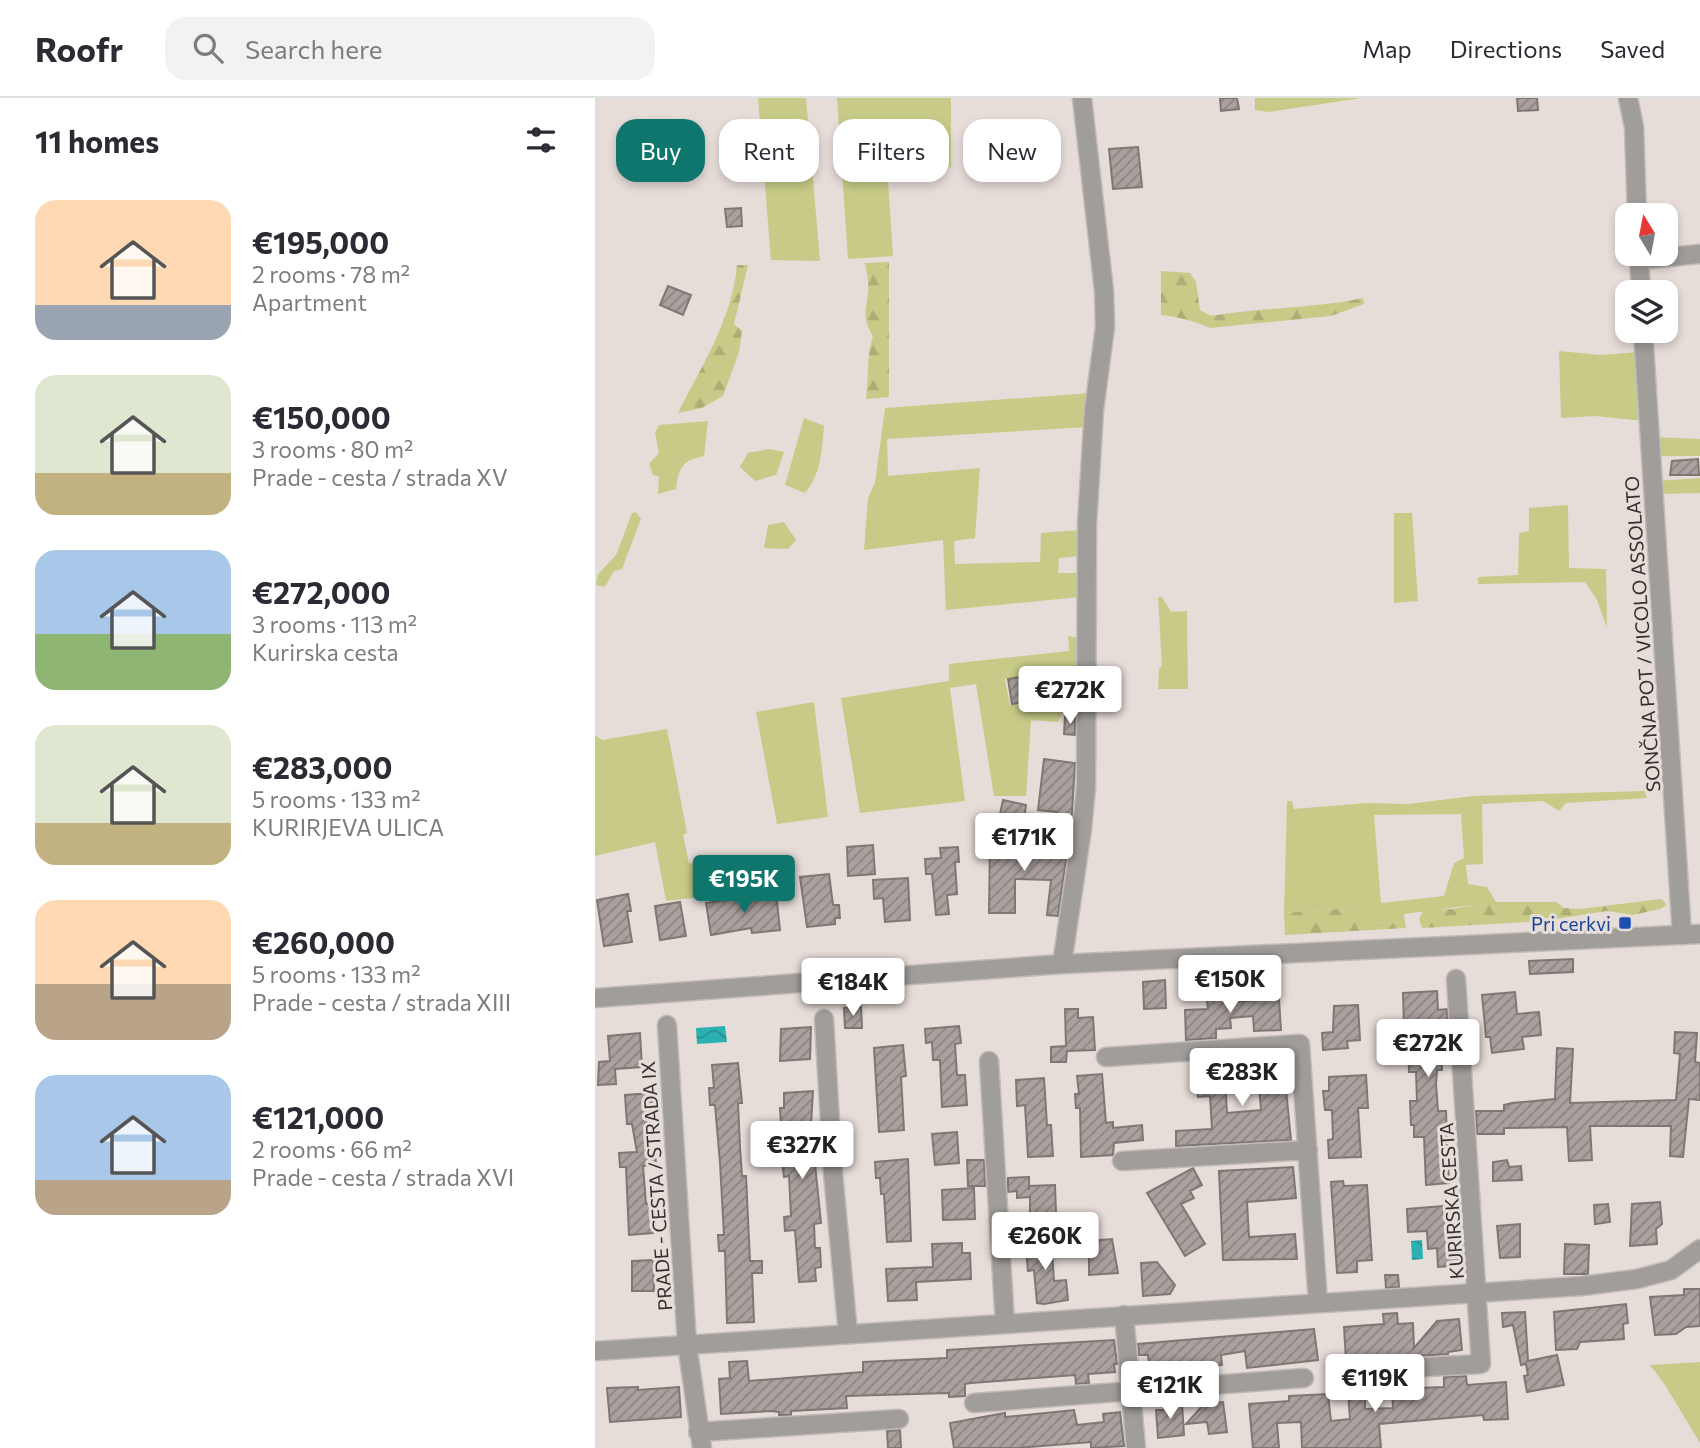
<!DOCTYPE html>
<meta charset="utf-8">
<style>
body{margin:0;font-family:Commissioner,sans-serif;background:#f2f2f3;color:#2b2b33;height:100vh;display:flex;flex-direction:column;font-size:26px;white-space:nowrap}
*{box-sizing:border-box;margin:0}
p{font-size:23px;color:#7c7c81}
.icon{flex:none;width:38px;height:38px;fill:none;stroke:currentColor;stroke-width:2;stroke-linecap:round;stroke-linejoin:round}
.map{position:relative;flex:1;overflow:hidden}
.sheet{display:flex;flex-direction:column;background:#fff;width:595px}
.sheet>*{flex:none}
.banner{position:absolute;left:21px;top:21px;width:665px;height:63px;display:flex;gap:14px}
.needle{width:46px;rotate:350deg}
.fabs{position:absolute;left:1020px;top:105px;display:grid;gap:14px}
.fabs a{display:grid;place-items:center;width:63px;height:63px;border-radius:14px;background:#fff;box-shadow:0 4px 10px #0003;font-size:35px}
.price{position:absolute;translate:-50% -60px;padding:0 16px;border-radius:7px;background:#fff;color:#222;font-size:23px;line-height:46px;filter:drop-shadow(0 2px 4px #0008)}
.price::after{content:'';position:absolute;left:50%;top:42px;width:21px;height:16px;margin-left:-10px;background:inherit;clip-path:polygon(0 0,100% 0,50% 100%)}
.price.current{background:#0f766e;color:#fff}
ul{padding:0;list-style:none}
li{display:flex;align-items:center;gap:21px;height:175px;padding:0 35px}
li span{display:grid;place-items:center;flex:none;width:196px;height:140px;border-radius:21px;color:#555}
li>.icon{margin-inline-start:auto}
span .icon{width:84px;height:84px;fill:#fffc;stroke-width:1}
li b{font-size:30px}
h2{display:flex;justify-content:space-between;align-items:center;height:84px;padding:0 35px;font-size:30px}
.chip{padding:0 24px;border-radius:21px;background:#fff;box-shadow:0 4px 10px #0003;font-size:24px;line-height:63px}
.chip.current{background:#0f766e;color:#fff}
header{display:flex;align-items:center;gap:42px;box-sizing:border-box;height:98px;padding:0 35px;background:#fff;border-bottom:2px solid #e1e1e2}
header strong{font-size:33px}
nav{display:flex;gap:38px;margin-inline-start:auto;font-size:24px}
.search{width:490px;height:63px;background:#f2f2f3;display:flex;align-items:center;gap:18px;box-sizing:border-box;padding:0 24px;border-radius:21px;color:#7c7c81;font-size:26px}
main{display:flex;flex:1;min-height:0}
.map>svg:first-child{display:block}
.green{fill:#c7cb87;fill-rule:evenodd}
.forest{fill:url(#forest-firs)}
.water{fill:url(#water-waves)}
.building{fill:url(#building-hatch);stroke:#7f7773;stroke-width:2}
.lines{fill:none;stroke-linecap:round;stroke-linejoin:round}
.minor-casing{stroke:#c2bab6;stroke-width:21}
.tertiary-casing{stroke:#c2bab6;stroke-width:21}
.minor{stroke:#a09d9a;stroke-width:18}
.tertiary{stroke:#a09d9a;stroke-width:18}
.transit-dot{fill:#1a4fb4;stroke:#e6dcd8;stroke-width:2.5}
.labels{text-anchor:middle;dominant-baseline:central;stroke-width:6;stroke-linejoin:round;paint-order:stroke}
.street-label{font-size:19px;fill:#33302e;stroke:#e6dcd8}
.transit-label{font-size:19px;fill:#164399;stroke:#e6dcd8;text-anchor:end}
</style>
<header>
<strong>Roofr</strong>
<div class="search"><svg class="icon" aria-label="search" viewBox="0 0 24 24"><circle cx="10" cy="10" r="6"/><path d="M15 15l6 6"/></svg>Search here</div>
<nav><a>Map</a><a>Directions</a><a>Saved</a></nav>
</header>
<main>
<section class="sheet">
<h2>11 homes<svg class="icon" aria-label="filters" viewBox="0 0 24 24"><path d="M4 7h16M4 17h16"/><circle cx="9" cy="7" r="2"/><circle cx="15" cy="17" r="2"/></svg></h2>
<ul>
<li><span style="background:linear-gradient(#ffd9b3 75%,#9aa5b1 0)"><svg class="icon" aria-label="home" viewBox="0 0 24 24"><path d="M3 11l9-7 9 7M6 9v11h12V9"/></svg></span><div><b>€195,000</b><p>2 rooms · 78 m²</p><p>Apartment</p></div></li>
<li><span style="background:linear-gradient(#dfe7d0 70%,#c2b280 0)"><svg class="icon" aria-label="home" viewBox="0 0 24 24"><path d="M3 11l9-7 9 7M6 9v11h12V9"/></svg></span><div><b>€150,000</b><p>3 rooms · 80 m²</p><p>Prade - cesta / strada XV</p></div></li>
<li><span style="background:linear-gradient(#a9c7e8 60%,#8fb573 0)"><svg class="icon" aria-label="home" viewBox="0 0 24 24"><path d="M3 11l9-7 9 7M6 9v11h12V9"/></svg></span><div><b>€272,000</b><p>3 rooms · 113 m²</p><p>Kurirska cesta</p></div></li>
<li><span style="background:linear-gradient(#dfe7d0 70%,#c2b280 0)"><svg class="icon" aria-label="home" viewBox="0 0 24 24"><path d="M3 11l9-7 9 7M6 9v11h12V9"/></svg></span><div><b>€283,000</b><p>5 rooms · 133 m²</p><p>KURIRJEVA ULICA</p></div></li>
<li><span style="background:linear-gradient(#ffd9b3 60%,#b9a48a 0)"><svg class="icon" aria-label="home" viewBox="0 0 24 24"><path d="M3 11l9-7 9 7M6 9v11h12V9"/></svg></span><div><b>€260,000</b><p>5 rooms · 133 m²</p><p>Prade - cesta / strada XIII</p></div></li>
<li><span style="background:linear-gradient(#a9c7e8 75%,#b9a48a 0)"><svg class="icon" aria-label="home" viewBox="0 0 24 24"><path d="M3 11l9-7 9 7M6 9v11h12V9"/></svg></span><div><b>€121,000</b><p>2 rooms · 66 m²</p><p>Prade - cesta / strada XVI</p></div></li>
</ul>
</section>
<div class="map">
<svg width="1105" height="1350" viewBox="0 0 1105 1350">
<defs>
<pattern id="forest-firs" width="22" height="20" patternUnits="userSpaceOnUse" patternTransform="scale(1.75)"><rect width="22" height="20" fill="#c7cb87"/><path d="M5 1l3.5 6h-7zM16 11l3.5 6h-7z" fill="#abaf75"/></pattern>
<pattern id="water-waves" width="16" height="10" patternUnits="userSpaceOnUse" patternTransform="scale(1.75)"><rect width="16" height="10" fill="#2bb1b2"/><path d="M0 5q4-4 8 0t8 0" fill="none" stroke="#259091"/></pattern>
<pattern id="building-hatch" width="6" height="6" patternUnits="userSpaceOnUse" patternTransform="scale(1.75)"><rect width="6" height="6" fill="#aaa19e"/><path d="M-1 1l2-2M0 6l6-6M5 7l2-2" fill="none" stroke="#8b8481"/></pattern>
</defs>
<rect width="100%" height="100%" fill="#e6dcd8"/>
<!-- green -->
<path class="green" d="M163,0H211L225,163L176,162Z
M242,0H356V69L292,68L298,158L253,161Z
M660,0H766L674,14L660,12Z
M964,253L1006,257L1044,254L1049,323L1000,318L966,320Z
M495,295L492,329L292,341L293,378L385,370L380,440L359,443L360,466L445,464L446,435L485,432V458L464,460L463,475H487L485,499L351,512L348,442L269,452L273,400L280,385L290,310Z
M209,320L229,328C227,352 226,376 210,395L190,387Z
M113,323L109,358C87,362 84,370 81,391L63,396L64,379L58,377L54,366L64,355L60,335L64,327Z
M1060,339L1105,341V358H1061Z
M174,351L189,354L181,377L160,383L145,369L153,355Z
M1105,380V395L1062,396L1061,383Z
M973,407L974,470L1011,471L1012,530L1002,502L990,484L883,486V479L923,477L924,435L934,433V410Z
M41,414L46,421L27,471L19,473L10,489L1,487L3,476L21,457L37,415Z
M799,415H817L823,503L799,505Z
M189,424L201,442L193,451L169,450L173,427Z
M563,499H567L576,514L592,513L593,591H563L564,571L567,568Z
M473,538L484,540L486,616L467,615L463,624L436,622L431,698H399L381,586L355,590L370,703L265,715L246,600L354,583V566L474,553ZM425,579L431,605L415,607L410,581Z
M219,604L233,719L182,726L161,614Z
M72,631L92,735L88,737L94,765L101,766L106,799L71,803L60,744L0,758V637L7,642Z
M1050,693L1052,700L971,705L964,713L948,703L887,706L888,766L871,767L873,786L892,789L901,804L809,816L810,824L767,825L762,815L755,810L689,815L692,703H697L699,711L771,705L813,706L878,698ZM866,716L869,760L859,765L849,798L786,805L779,717Z
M1105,1264V1345L1070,1287L1055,1267Z"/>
<!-- forest -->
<path class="forest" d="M294,164V299L271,301C274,278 271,260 278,238C267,221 271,213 273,194C274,185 272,175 270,165Z
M142,167H153L139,226L147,233L144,254L128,298L107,310L83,315C107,267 137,222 142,167Z
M566,173L595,175L601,184L605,212L616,218C666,209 718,211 768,200L769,206L736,218L615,230C599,223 585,219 566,217Z
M1066,801L1072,807L1065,811L1038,817L1012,813L947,823L827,830L824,820L829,812L857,811L895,804H961L969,810L985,811Z
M755,810L762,815L767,825L810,824L811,830L690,837L689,815Z"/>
<!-- water -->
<path class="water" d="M130,928L132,944L102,946L101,930Z
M827,1142L828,1161L817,1162L816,1143Z"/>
<!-- building -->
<path class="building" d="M625,0H642L644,11L626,13Z
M922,0H942L943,12L923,13Z
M543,49L547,89L518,91L514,51Z
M146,110L147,128L132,129L130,111Z
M73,188L96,197L88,217L65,207Z
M1103,361L1104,377H1075L1077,363Z
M425,579L429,604L417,606L413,581Z
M470,619H480V637L469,636Z
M449,661L480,665L476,730L460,727L462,714L443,712Z
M408,702L431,707L429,721L405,716Z
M395,739H416V751L457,758L459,740H474L463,818L452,817L456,782L420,781V815H394Z
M278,747L280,776L253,778L252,749Z
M363,749L364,764H360L362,796L352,797L354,816L341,817L337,776H331L330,761L346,760L345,750Z
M234,776L238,807H244L245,820H240V826L212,829L205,779Z
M313,780L315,822L290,824L288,800L279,801L278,782Z
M181,795L185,832L157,835L156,830L116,837L111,805Z
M33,796L36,813H32L37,844L9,848L2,802Z
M85,804L91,838L65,842L60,808Z
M978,861V874L935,876L934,863Z
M570,882L571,910L549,911L548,884Z
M633,892L634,904L684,901L686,932L659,933L658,918L635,920L636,930L621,931V940L591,942L590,912L613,911L611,893Z
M842,893L843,912L852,911L853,932L846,933L847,972H842L841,986L843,1013H851L854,1085L831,1087L829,1039H819V1027H816L815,1003H822L821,974H814L813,928L809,929L808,895Z
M920,894L922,916L944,914L946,937L927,939L929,951L897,955L895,939H891L887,897Z
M763,907L765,942L752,943L753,950L728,952L727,935L738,934L739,908Z
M266,909L267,930H250L249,910Z
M470,911H483V920L498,919L500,952L472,953L471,964H456V949L471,948Z
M364,928L366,945L360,946L362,977H370L372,1007L347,1009L345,962H338L337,944L331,945L330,931Z
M216,929L215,961L185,963L186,931Z
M1080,934L1102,935L1100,964L1105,965V1002L1094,1001L1088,1059L1075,1058L1076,1028H995L997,1062L974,1063L972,1029L909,1030V1036H882L881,1013H909V1007L917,1005L960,1001L962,950L978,951L975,1005L1081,1002L1085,956L1079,955Z
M45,935L47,969L20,971L21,986L3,987L4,964L15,963L13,938Z
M308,947L311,978L306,979L309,1032L284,1034L279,950Z
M688,961L696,1042L581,1048V1033L617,1031L615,998L603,999L601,964H629L632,1015L666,1012L662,963Z
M143,965L147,1005H143L145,1049L147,1078H151L155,1163H167V1175H157L159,1224L132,1225L130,1153H124L123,1137H129L125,1065L120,1007H115L114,990H119L117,967Z
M507,976L511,1025L518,1024V1030L547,1027L548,1042L519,1045L518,1057L486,1059L485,1010H481L480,996H484L482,978Z
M771,977L773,1010H763L766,1059L734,1060L733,1042L738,1041L737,1012H730L728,993H734V979Z
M449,980L452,1027H456L458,1058L433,1059L430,1007L422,1008L421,982Z
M218,993L216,1027L226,1125L219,1126L220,1150H225L226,1169L220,1170L221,1183L204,1184L200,1132L190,1133L189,1119L196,1118L194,1078L189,1079L187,1063H193L190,1029H186L185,1010H189V995Z
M57,995L59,1024L50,1025L55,1053L60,1052L61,1067L48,1068L51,1106L56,1105L58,1135L34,1137L31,1069H25L24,1055L42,1054L37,1026H32L30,997Z
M362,1034L364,1065L340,1067L337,1036Z
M313,1061L316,1143L292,1144L289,1096H286L285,1080H281L280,1064Z
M372,1062H389L390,1088H373Z
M912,1062L914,1069L926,1068L927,1082L898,1083V1064Z
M698,1069L701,1100L652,1104L654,1139L700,1136L702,1161L628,1162L624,1073Z
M598,1070L607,1087L595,1093L599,1100L586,1106L610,1146L590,1158L552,1095Z
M434,1079V1092V1088L460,1087L461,1116L435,1117V1099L422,1100V1093L413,1094V1080Z
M748,1083L749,1088L772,1087L777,1162L762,1163V1174L742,1175L736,1084Z
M379,1090L380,1121L348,1122L347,1092Z
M1065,1104L1067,1126L1061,1131L1062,1146L1035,1148L1037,1106Z
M1013,1106L1015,1124L1000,1126L999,1107Z
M848,1108L849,1120H855L856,1141L866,1140L868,1167L843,1169L842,1150L833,1151L832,1133L813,1134L812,1111Z
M925,1126V1159L905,1160L902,1128Z
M456,1140L459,1183L471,1182L473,1202L449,1206L442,1205L439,1172L433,1173L430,1142Z
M517,1141L523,1175L494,1177V1143Z
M367,1145V1155H375L376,1181L321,1184L322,1202L293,1203L291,1171L338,1169L337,1146Z
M970,1146L994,1147L993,1176H969Z
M58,1162L59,1193H37V1163Z
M562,1164L580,1187L575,1196L548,1198L546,1165Z
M790,1177H803L804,1189L791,1190Z
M1089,1191H1105V1228L1091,1229L1081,1236L1060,1237L1055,1199L1089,1197Z
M1031,1206L1033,1225L1028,1226L1029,1241L985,1244L982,1251L961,1252L959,1214Z
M930,1214L933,1263L962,1257L969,1287L932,1294L929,1278L933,1277L931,1266L926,1267L918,1227L908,1229L907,1215Z
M802,1215L803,1226L818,1225L819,1250L842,1223L864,1221L867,1252L853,1254V1256L751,1262L749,1229L789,1226L788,1216Z
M719,1231L723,1262L652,1270L650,1253L626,1257L627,1267L555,1277L553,1257H544L543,1246Z
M519,1242L522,1266H519L520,1274L493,1276L494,1285L481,1286L480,1277L376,1285L370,1286V1298L354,1299V1295L251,1298L252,1310L196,1313V1317H184V1314L177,1313L126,1316L124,1281L135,1280L134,1264L152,1263L154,1283L268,1274V1264L352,1260V1252Z
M871,1278L872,1287L911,1284L913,1321L889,1322L888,1317L784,1326L786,1350H707L706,1324L682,1325L684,1350H658L654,1306L694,1303V1298L733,1296L736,1323L755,1321L753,1294L770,1293V1311L798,1310L797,1291L849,1289V1279Z
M43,1289V1292L84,1289L86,1319L15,1324L12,1290Z
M628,1304L632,1334L614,1336L612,1324L591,1326L609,1306Z
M587,1305L589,1337L563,1340L561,1312H569V1306Z
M479,1312L482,1327L509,1324L508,1316L525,1314L529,1348L496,1350V1344L422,1350H359L355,1325L410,1315V1319Z
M305,1332L306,1350H293L292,1333Z"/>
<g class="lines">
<defs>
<path id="minor" d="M1033,0L1039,29L1042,117
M1046,194L1044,162L1105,156
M1048,233L1087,837
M467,866L487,731L491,689L492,426L499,312L510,229L509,193L487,0
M229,921L238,1075L253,1236
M72,927L92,1246L107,1350
M511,959L705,946L723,1205
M394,963L410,1226
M527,1063L713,1052
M529,1217L541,1350
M0,1253L987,1188L1042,1181L1076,1172L1105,1151
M758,1273L886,1266L861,881
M379,1305L709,1280
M103,1334L304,1321"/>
<path id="tertiary" d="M0,900L467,866L1105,836"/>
</defs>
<!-- minor casing -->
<use href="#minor" class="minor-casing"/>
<!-- tertiary casing -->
<use href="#tertiary" class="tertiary-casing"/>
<!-- minor -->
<use href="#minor" class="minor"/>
<!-- tertiary -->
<use href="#tertiary" class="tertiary"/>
</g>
<!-- markers -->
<rect class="transit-dot" x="1023" y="818" width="14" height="14" rx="3.5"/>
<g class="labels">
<!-- street labels -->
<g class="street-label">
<text transform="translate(1047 536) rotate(-94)">SONČNA POT / VICOLO ASSOLATO</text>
<text transform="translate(61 1088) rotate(-94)">PRADE - CESTA / STRADA IX</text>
<text transform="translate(856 1103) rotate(-94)">KURIRSKA CESTA</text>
</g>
<!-- transit labels -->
<g class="transit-label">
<text x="1016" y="825">Pri cerkvi</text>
</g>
</g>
</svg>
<div class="fabs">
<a><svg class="needle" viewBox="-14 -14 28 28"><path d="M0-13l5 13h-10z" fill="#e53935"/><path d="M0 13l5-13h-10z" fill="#7c7c81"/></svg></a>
<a><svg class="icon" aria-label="layers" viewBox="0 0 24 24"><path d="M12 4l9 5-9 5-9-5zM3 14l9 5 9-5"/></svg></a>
</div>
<b class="price" style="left:475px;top:628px">€272K</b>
<b class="price" style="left:429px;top:775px">€171K</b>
<b class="price current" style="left:149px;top:817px">€195K</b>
<b class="price" style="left:635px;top:917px">€150K</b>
<b class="price" style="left:258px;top:920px">€184K</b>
<b class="price" style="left:833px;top:981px">€272K</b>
<b class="price" style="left:647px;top:1010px">€283K</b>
<b class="price" style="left:207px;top:1083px">€327K</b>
<b class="price" style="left:450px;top:1174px">€260K</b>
<b class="price" style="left:780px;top:1316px">€119K</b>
<b class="price" style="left:575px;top:1323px">€121K</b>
<div class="banner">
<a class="chip current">Buy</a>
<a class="chip">Rent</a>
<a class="chip">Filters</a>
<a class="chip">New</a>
</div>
</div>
</main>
